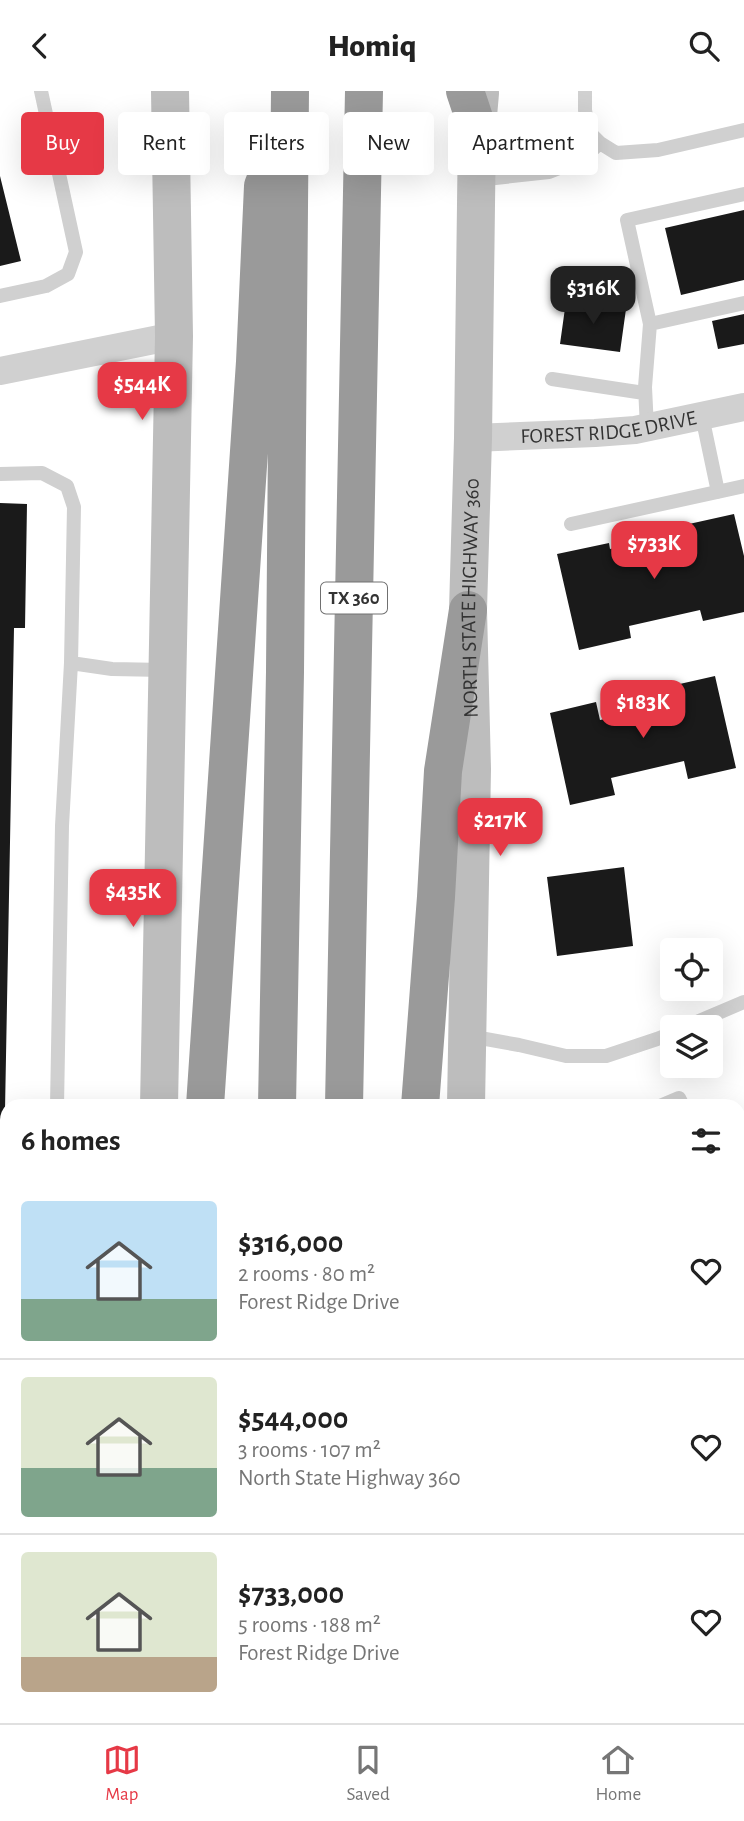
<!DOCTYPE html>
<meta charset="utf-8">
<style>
body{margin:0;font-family:"Alegreya Sans",sans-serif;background:#f6f6f6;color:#222;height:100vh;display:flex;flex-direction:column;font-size:26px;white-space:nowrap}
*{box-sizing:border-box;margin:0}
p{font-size:23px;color:#767676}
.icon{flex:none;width:38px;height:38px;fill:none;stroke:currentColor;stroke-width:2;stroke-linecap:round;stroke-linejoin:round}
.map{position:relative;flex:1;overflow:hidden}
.sheet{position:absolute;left:0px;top:1008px;width:746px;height:625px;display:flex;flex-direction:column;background:#fff;border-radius:21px 21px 0 0;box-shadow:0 7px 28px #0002}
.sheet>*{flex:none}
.top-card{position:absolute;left:21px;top:21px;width:704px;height:63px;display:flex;gap:14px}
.tools{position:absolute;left:660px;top:847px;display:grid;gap:14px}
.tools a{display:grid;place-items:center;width:63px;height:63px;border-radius:7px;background:#fff;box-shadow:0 7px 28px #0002;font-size:35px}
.price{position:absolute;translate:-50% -60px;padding:0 16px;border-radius:14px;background:#e63946;color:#fff;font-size:23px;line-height:46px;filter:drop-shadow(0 2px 4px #0008)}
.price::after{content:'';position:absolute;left:50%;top:42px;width:21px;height:16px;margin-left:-10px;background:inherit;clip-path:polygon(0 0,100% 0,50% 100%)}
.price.on{background:#222;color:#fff}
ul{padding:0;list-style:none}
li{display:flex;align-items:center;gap:21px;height:175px;padding:0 21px}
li+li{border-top:2px solid #e0e0e0}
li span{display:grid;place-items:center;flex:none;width:196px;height:140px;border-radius:7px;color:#555}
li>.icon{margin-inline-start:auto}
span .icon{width:84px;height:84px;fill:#fffc;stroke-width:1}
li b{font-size:30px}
h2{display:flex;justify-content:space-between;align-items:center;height:84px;padding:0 21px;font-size:30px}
.chip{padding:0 24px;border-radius:7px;background:#fff;box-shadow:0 7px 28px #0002;font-size:24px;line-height:63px}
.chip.on{background:#e63946;color:#fff}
header{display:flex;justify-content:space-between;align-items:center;height:91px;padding:0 21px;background:#fff;font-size:32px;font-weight:800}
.menu{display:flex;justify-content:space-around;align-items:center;height:98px;border-top:2px solid #e0e0e0;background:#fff;font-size:19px;color:#767676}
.menu a{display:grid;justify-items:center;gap:4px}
.menu .on{color:#e63946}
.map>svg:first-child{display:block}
.building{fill:#1a1a1a}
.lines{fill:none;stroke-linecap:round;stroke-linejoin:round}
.service{stroke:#d0d0d0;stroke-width:14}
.minor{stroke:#d0d0d0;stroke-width:28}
.secondary{stroke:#bdbdbd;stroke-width:38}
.motorway{stroke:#9a9a9a;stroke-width:38}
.labels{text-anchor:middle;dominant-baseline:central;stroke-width:7;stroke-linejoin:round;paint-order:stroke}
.shield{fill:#fff;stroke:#707070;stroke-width:2}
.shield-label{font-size:19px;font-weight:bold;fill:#333}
.street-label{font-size:21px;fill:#333;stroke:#fff}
</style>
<header><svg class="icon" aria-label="back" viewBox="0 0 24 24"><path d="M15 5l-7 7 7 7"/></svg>Homiq<svg class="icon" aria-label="search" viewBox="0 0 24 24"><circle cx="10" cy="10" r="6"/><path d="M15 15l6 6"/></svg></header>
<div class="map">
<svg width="744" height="1632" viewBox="0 0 744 1632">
<rect width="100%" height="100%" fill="#fff"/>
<!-- building -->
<path class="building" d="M0,85L21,170L0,175Z
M744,119V189L681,204L665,137Z
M566,210L626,218L620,261L560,253Z
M744,223V253L718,258L712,230Z
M0,412L27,413L25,537H14L2,1180H0Z
M734,423L744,465V521L703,530L700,519L629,535L631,547L579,559L557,463L609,452L610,458L681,442L680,435Z
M715,585L736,677L688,688L684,670L611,687L615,704L570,714L550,622L596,611L600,629L666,615L662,597Z
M624,776L633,855L557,865L547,786Z
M744,1037V1072H743L738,1053V1038Z
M738,1192L744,1195V1277L738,1286Z
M0,1504L7,1505V1628H0Z"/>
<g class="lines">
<!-- service -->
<path class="service" d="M585,0V19L589,41L600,52L616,62L658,59L744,39
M477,89L549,81L582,68L600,52
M744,103L627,129L650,233L744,212
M0,205L46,195L68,183L76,161L41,0
M552,288L644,302
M702,325L718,401
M647,337L645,296L650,233
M0,383L42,382L67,395L74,416L71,572L112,578L164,579
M571,433L744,395
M685,936L744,911
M469,945L519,954L566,965H606L657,948L672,942
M57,1015L62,735L71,572
M660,1015L679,1007L683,1015
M738,1401L744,1400
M738,1586L744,1590
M39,1632L42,1626"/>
<!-- minor -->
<g class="minor">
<path d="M0,280L174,245"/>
<path id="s1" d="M473,347L595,342L635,339L744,316"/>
</g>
<!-- secondary -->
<g class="secondary">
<path d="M159,1015L174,245L170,0"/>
<path id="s2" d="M466,1015L472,678L468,519L473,347L477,36L480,2"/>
<path d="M459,1632V1626"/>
</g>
<!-- motorway -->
<path class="motorway" d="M465,0L477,36
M205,1015L255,271L263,95L268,82
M277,1015L285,581L290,0
M344,1015L364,0
M420,1015L436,806L443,680L468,519
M148,1632L150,1626
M265,1632V1626
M334,1632V1626
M373,1632L374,1626"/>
</g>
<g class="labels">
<!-- shield labels -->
<rect class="shield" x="321" y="491.5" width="66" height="31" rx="5"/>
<g class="shield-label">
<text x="354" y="507">TX 360</text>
</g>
<!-- street labels -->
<g class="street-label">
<text stroke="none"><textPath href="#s1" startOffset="136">FOREST RIDGE DRIVE</textPath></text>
<text stroke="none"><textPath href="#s2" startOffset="508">NORTH STATE HIGHWAY 360</textPath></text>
</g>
</g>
</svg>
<div class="tools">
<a><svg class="icon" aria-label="locate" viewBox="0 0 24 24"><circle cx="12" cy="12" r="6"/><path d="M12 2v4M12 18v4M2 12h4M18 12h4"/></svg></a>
<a><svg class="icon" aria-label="layers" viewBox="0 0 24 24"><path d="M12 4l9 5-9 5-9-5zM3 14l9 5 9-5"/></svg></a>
</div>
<b class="price on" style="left:593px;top:235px">$316K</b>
<b class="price" style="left:142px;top:331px">$544K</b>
<b class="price" style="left:654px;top:490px">$733K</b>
<b class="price" style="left:643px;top:649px">$183K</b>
<b class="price" style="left:500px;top:767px">$217K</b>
<b class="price" style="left:133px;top:838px">$435K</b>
<div class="top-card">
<a class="chip on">Buy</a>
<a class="chip">Rent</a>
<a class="chip">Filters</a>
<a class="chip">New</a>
<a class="chip">Apartment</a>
</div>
<section class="sheet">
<h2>6 homes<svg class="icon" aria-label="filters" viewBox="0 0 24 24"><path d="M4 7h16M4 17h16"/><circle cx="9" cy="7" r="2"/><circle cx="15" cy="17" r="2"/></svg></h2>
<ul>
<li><span style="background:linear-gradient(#bfe0f5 70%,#7fa58c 0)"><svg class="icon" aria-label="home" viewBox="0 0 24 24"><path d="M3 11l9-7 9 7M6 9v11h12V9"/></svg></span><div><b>$316,000</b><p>2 rooms · 80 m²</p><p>Forest Ridge Drive</p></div><svg class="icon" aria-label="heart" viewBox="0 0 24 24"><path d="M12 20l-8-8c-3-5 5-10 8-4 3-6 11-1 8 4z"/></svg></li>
<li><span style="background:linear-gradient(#dfe7d0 65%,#7fa58c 0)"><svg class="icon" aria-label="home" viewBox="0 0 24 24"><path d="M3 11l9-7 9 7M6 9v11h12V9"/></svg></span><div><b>$544,000</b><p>3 rooms · 107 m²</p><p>North State Highway 360</p></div><svg class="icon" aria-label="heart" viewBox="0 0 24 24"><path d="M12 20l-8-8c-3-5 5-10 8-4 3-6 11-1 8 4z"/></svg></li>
<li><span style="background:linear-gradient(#dfe7d0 75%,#b9a48a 0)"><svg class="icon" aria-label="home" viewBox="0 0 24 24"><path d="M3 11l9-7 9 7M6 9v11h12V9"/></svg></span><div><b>$733,000</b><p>5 rooms · 188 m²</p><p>Forest Ridge Drive</p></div><svg class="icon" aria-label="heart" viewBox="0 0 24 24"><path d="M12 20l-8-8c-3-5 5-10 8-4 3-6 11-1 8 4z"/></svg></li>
</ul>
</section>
</div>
<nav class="menu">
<a class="on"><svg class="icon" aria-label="map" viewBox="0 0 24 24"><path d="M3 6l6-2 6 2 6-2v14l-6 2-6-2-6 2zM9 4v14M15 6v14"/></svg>Map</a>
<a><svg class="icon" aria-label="saved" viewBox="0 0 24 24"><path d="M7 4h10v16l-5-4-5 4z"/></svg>Saved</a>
<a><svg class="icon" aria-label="home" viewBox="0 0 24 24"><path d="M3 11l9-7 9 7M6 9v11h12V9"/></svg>Home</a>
</nav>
